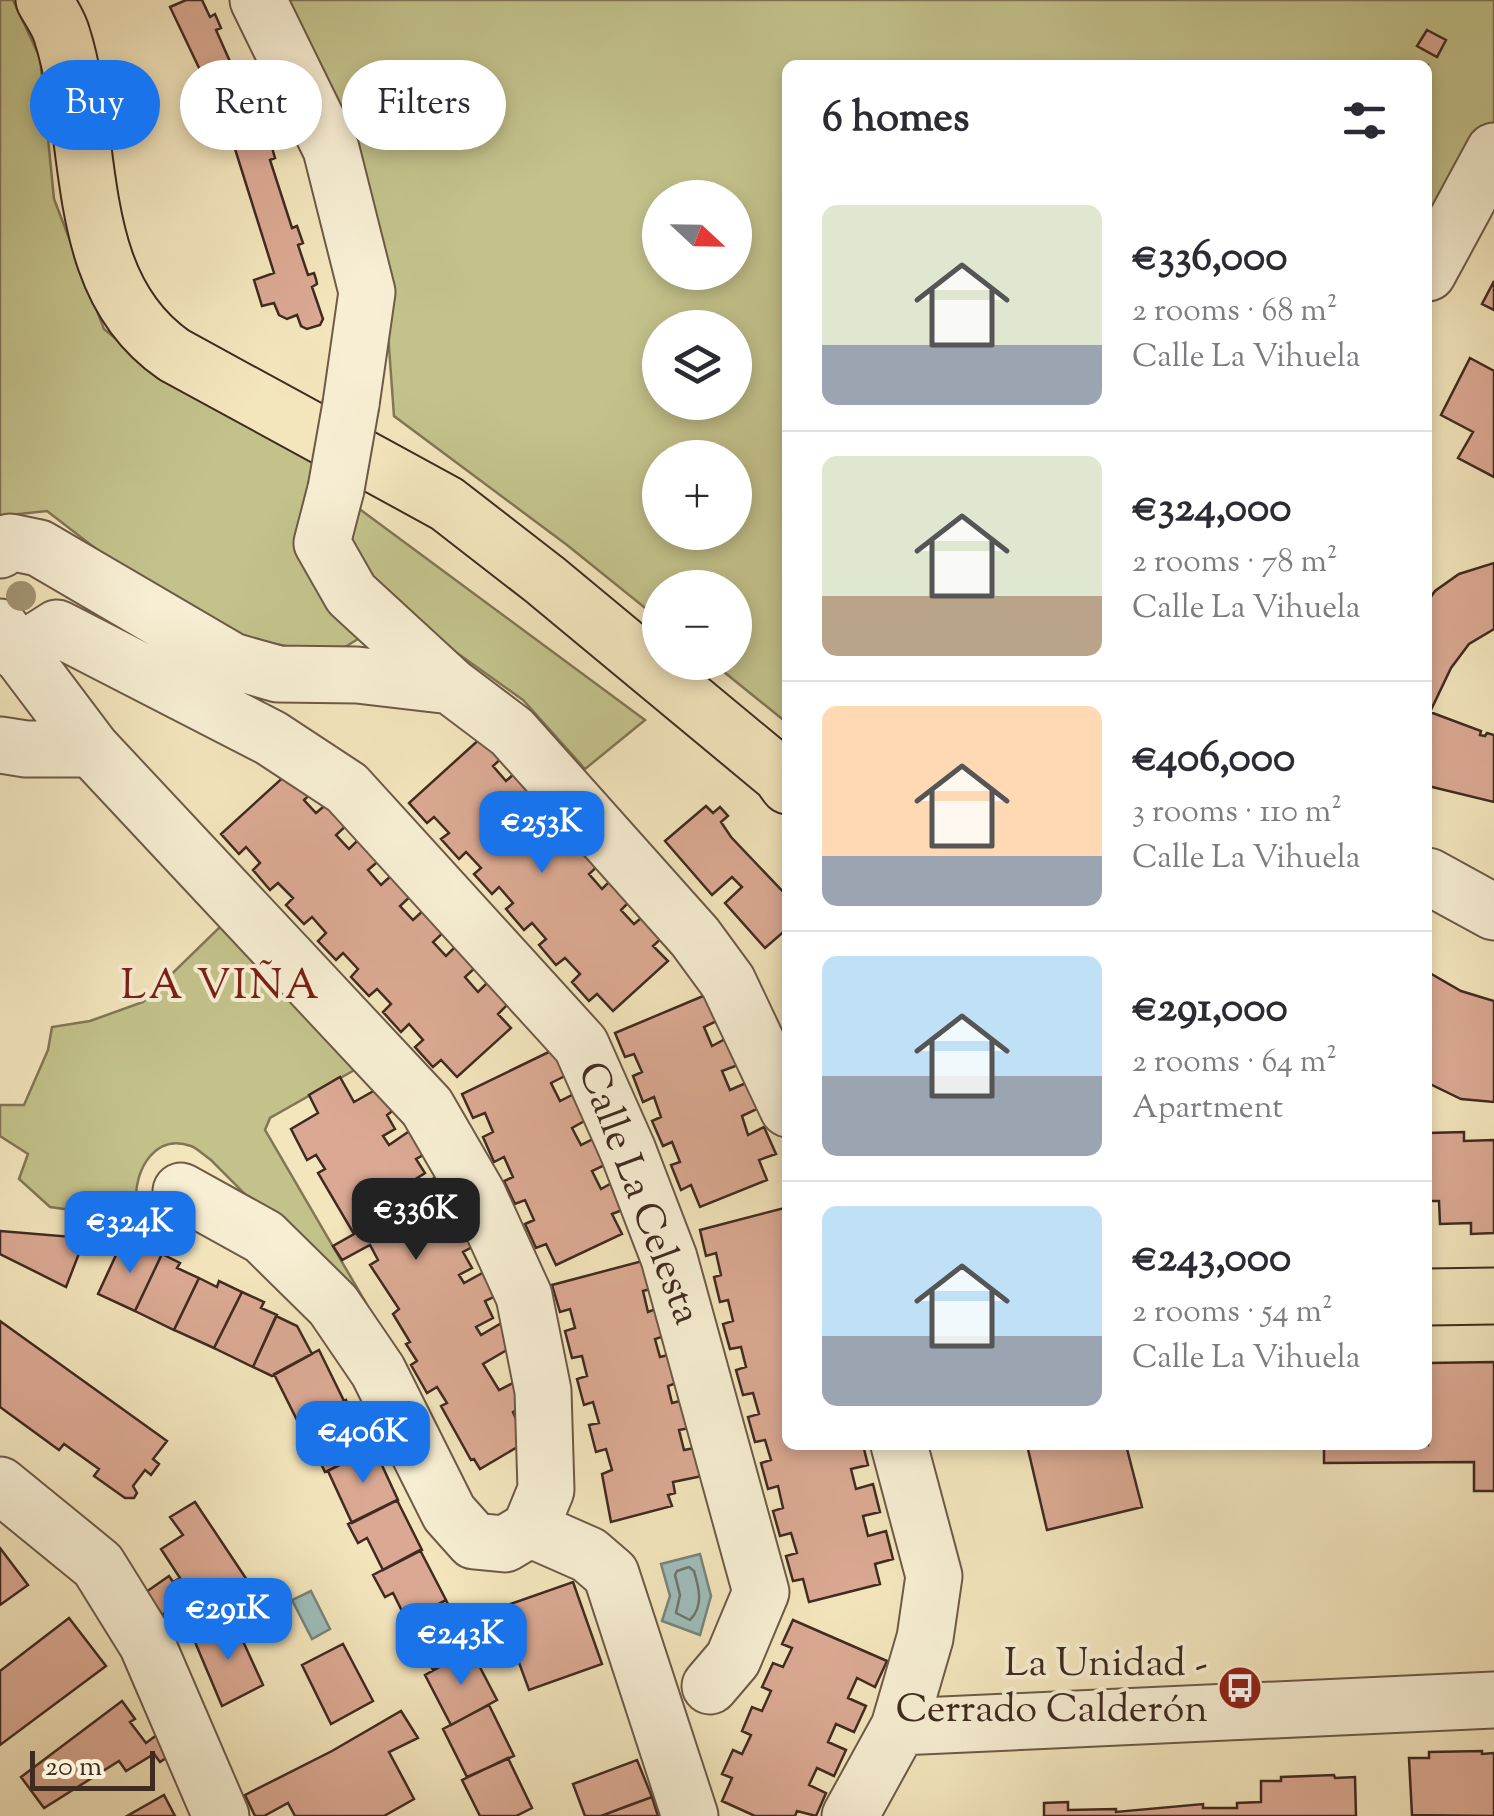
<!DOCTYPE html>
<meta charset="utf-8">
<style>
body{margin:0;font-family:"Sorts Mill Goudy",serif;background:#f2f2f3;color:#2b2b33;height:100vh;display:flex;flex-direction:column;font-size:38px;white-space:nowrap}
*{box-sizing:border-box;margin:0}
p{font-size:32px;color:#7c7c81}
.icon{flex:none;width:55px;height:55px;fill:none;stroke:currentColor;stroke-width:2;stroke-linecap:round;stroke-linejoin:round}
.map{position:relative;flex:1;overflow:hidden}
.sheet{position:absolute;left:782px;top:60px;width:650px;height:1390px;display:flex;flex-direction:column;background:#fff;border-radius:15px;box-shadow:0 5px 15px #0003}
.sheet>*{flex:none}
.banner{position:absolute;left:30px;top:60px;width:602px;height:90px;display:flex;gap:20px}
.needle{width:65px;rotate:112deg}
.buttons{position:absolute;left:642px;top:180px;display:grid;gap:20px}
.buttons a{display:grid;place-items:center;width:110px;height:110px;border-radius:50%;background:#fff;box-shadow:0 5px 15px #0003;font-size:50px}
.scale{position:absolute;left:30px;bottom:25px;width:125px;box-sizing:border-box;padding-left:10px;border:5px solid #402b20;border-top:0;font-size:28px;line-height:35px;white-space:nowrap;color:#402b20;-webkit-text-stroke:8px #f7eed3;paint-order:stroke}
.price{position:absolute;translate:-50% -85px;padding:0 22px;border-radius:20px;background:#1a73e8;color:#fff;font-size:32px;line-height:65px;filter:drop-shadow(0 2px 5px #0008)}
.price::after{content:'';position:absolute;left:50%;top:60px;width:30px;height:22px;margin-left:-15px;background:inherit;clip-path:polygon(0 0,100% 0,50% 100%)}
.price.current{background:#222;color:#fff}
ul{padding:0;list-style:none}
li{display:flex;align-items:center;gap:30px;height:250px;padding:0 40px}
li+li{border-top:2px solid #e1e1e2}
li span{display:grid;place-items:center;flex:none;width:280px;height:200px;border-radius:15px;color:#555}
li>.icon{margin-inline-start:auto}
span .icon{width:120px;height:120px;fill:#fffc;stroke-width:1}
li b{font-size:42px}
h2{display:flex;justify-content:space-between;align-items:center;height:120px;padding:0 40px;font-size:42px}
.tag{padding:0 35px;border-radius:45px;background:#fff;box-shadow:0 5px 15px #0003;font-size:35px;line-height:90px}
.tag.current{background:#1a73e8;color:#fff}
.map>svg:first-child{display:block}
.green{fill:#c3c28b;stroke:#827656;stroke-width:2.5;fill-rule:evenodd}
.water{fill:#9ebdba;stroke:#78837c;stroke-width:2.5}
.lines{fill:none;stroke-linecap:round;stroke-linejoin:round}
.shore{stroke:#6f746d;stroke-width:2.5}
.building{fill:#dba993;stroke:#402b20;stroke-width:2.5}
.minor-casing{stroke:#6d5a47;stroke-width:59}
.major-casing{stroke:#402b20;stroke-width:59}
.minor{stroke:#f7eed3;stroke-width:55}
.major{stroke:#f3e5bc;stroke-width:55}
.minor-bridge-casing{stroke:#6d5a47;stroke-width:59;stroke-linecap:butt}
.minor-bridge{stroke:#f7eed3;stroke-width:55}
.tree{fill:#a39475}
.labels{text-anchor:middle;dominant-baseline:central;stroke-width:8;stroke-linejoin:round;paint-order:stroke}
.street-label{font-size:40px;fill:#402b20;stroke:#f7eed3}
.poi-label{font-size:40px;fill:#402b20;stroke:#f7eed3;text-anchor:end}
.neighbourhood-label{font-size:42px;letter-spacing:2.5px;fill:#7a1f14;stroke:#f7eed3}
</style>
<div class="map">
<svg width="1494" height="1816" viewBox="0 0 1494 1816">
<rect width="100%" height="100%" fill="#f3e5bc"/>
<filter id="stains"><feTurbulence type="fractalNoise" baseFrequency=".002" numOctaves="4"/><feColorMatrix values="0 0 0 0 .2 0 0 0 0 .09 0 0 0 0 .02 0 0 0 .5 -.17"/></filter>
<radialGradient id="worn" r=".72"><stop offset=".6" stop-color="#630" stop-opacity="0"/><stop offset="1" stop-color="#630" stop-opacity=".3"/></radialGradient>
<!-- green -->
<path class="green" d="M0,0H13L40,58L54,199L104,329L163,378L315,460L371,631L332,655L255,640L178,612L47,511L0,516Z
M286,0H1494V121L1428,246V65H788L787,723L713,663L735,662V588H660V620L567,545L394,416L385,292ZM660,198H735V272H660ZM660,328H735V402H660ZM660,458H735V532H660Z
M350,502L645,720L585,769L523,700L436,638L393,602L351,550Z
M224,923L358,1068L270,1118L265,1130L370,1310L363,1313L211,1160C205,1156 197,1148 191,1146C155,1133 135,1170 136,1199L114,1216L50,1207L19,1179L28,1154L0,1136V1105H24L48,1050L52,1027L90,1021L143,1002Z"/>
<!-- water -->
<path class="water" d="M700,1554L711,1596L700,1635L662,1621L670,1596L661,1564Z
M311,1591L330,1629L312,1639L292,1600Z"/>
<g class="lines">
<!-- shore -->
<path class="shore" d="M689,1567L694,1571C699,1588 704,1606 690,1620L676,1613L680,1595L675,1575L677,1571Z"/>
</g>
<!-- building -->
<path class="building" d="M186,0H202L210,17L215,14L221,28L216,30L244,93L249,90L255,104L250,107L264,143L270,141L275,158L270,160L292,228L297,226L303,243L298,245L308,275L314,273L316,279L317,284L312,287L323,319L320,325L307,329L301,326L297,315L287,319L279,315L274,303L262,306L254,280L274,273L230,133L170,7Z
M1427,30L1446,40L1437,57L1417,46Z
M1494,281V310L1482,304Z
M1470,358L1494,371V477L1458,458L1473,432L1441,415Z
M1494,563V629L1469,644L1451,668L1430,712L1481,731L1480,735L1485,736L1487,733L1494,735V802L1428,786V601L1435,591L1459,574Z
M483,736L503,757L493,766L506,781L516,772L535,793L525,802L538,817L548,807L568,828L557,838L570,853L580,843L600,864L589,874L602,889L613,878L632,899L621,910L634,924L646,914L665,935L653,946L668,961L613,1011L597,994L589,1001L572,982L580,974L565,958L556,965L539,945L546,939L532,923L524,930L506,909L513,903L499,887L492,894L474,874L481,868L466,852L459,859L441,839L449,833L434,817L427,823L409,803Z
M289,772L316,789L304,800L316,813L329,802L348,824L336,835L349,849L361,837L381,859L368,870L381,885L394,873L413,894L400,906L413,920L426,908L446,930L433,942L446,956L458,944L478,965L465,977L478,992L491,979L511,1001L498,1014L511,1028L457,1077L441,1060L433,1067L415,1047L423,1040L409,1024L401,1032L383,1012L391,1004L377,989L369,996L351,977L358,969L343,953L336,960L318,941L326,933L312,917L304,924L286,905L293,898L278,883L270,890L253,870L260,863L246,847L239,854L221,834Z
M706,806L713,813L720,807L728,816L721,822L731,837L788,897V928L765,948L725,903L742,887L732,877L712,895L665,841Z
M1428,972L1461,991L1494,1001V1102L1461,1099L1428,1083Z
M708,994L719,1020L704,1027L712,1046L727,1038L738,1065L722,1071L730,1090L746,1083L757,1109L742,1116L748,1135L764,1127L776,1154L759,1160L767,1180L700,1207L691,1185L681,1190L671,1165L680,1162L672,1142L663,1146L652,1121L661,1117L654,1097L643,1102L633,1076L642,1072L634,1054L625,1057L615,1033Z
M555,1049L567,1075L551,1083L560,1101L576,1093L588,1119L572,1128L581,1145L597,1137L609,1163L592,1171L601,1189L617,1180L630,1207L612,1214L622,1234L556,1265L546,1244L536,1248L525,1224L534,1220L525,1200L515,1204L504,1181L513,1177L504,1157L494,1162L483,1137L493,1132L485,1113L473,1118L462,1094Z
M340,1077L354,1102L377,1089L395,1109L387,1115L395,1129L383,1136L389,1145L411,1130L427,1153L416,1159L425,1173L411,1182L415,1190L439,1175L451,1199L441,1206L449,1220L437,1228L441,1235L463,1224L474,1246L463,1252L472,1268L459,1275L464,1283L486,1271L498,1295L485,1301L493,1318L476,1327L481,1335L505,1321L512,1347L483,1364L499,1390L519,1380L525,1405L513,1412L526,1442L480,1469L474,1459L471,1460L441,1406L447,1403L437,1387L427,1393L411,1365L417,1361L406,1344L410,1342L393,1314L399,1309L370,1265L378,1260L370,1245L342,1260L333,1246L354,1234L318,1173L325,1169L316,1155L307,1160L291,1129L318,1113L309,1095Z
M1464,1132V1141L1494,1140V1233L1471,1234V1223L1440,1224L1439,1201H1428V1133Z
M788,1207V1445H863L868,1465L851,1469L856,1489L873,1484L880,1512L863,1516L868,1536L886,1531L893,1559L875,1564L880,1584L809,1602L803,1579L793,1581L786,1556L797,1553L791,1533L780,1536L773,1511L783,1508L778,1486L768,1489L761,1463L771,1460L765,1440L755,1442L748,1417L759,1414L753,1393L743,1395L736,1370L746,1367L741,1347L730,1349L723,1324L733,1321L728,1300L720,1302L714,1277L721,1275L716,1253L706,1256L700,1230Z
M0,1231L85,1238L66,1287L0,1254Z
M122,1242L145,1253L148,1247L162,1254L135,1311L98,1294Z
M162,1254L180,1263L177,1268L199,1278L174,1330L135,1311Z
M650,1259L658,1287L643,1291L648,1312L663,1306L671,1334L655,1339L660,1357L676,1353L682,1381L668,1386L672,1403L688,1399L695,1427L679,1430L684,1450L700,1447L707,1475L673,1482L675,1493L668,1495L672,1506L611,1522L602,1474L612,1470L606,1449L596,1452L589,1425L599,1423L593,1402L584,1405L577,1379L587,1376L582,1356L572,1358L565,1331L575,1328L570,1309L560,1312L552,1285Z
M199,1278L217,1287L219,1281L242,1292L214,1348L174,1330Z
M242,1292L264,1302L261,1308L277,1315L253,1367L214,1348Z
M276,1316L297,1326L312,1354L272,1376L253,1367Z
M0,1321L167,1441L153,1459L159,1464L151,1475L145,1470L133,1486L137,1493L134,1498H125L94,1476L99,1469L64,1444L59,1450L0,1407Z
M319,1350L344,1401L299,1424L274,1374Z
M1494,1362V1491H1474V1462L1324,1463V1445H1428V1363Z
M346,1400L371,1449L325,1472L301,1423Z
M1027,1445H1126L1142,1507L1047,1530Z
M374,1448L398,1500L352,1523L328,1471Z
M397,1500L422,1550L383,1570L367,1538L358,1543L348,1524Z
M195,1502L249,1583L233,1594L225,1585L209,1594L201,1581L188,1590L192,1595L162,1615L146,1592L169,1576L173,1582L180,1578L161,1549L183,1535L170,1517Z
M0,1548L28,1585L0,1605Z
M420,1550L446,1600L407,1621L393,1593L385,1597L373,1575Z
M573,1582L602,1664L529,1690L499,1608Z
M446,1600L471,1650L433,1670L418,1643L411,1647L399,1625Z
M232,1617L263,1685L222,1706L195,1642Z
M69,1618L106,1666L0,1745V1671Z
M793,1620L887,1661L875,1687L857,1678L848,1698L866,1706L854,1732L836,1724L828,1742L846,1750L834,1776L817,1768L809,1785L826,1793L816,1816L797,1811L795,1816H755L722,1801L732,1778L722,1774L733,1750L742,1754L751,1735L742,1731L752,1707L762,1711L771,1691L762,1687L773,1663L783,1667L792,1648L782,1644Z
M343,1644L373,1701L331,1724L302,1665Z
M471,1650L497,1700L451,1725L425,1675Z
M122,1701L135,1719L130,1722L146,1743L162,1731L169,1747L166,1758L160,1762L154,1754L126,1771L119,1761L44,1808L21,1777Z
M489,1705L514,1756L467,1777L443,1729Z
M401,1711L418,1738L389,1752L414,1799L384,1816H295L288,1803L264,1816H255L245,1795L332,1751Z
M1482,1751V1754L1494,1753V1816L1412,1815L1409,1758H1429V1752Z
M508,1758L532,1808L516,1816H480L462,1780Z
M637,1760L652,1797L601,1816H585L573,1784Z
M1334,1775L1335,1778L1355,1777L1356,1816H1044V1803L1068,1802V1810L1116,1809V1812L1203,1804V1808H1237V1803L1261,1802V1781H1281V1777Z
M164,1795L175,1816H127Z
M652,1797L658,1816H601L630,1805Z"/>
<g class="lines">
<defs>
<path id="minor" d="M258,0L331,149L367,292L351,404
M1428,273L1494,151
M336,489L322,543L351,594L451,686L512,732L695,937L728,982L788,1109
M0,550L10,542L39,548L232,661L278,674L357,675L451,686
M0,627L92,749L427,1107L478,1195L524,1296L543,1391L546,1490L530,1529L505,1544L474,1541L449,1513L378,1371L333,1305L264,1237L181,1191
M18,653L57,628L271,738L347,788L581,1045L628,1151L669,1258L761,1592L733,1659L710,1686
M0,745L26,749H92
M1428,876L1494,912
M0,1485L98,1565L147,1644L221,1816
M530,1529L589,1555L611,1574L690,1816
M899,1727L1494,1700
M850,1816L899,1727L925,1638L934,1576L899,1445"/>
<path id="major" d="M44,0C50,11 59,23 62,35C96,141 70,283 174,355L447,504L545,580L780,775L788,786
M1428,1297L1494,1296"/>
</defs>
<!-- minor casing -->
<use href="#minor" class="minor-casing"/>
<!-- major casing -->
<use href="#major" class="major-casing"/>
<!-- minor -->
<use href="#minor" class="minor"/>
<!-- major -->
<use href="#major" class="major"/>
<defs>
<path id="minor-bridge" d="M336,489L351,404"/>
</defs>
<!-- minor-bridge casing -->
<use href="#minor-bridge" class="minor-bridge-casing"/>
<!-- minor-bridge -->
<use href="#minor-bridge" class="minor-bridge"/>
</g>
<!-- trees -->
<circle class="tree" cx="21" cy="596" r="15"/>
<!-- icons -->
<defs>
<symbol id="bus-disc" viewBox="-11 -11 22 22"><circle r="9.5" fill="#8f2418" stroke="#f7eed3"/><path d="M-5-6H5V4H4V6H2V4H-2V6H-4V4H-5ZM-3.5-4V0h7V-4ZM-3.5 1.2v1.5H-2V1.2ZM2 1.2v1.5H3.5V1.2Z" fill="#fff"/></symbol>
</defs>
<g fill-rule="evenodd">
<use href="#bus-disc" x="1215" y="1663" width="50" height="50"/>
</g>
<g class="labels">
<!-- street labels -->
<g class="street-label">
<text transform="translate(637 1194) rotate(69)">Calle La Celesta</text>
</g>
<!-- poi labels -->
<g class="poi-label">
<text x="1208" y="1665">La Unidad -<tspan x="1208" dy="46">Cerrado Calderón</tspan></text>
</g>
<!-- neighbourhood labels -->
<g class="neighbourhood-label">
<text x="221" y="988">LA VIÑA</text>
</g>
</g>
<rect width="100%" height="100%" filter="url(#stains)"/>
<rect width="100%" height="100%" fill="url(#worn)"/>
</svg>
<div class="buttons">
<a><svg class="needle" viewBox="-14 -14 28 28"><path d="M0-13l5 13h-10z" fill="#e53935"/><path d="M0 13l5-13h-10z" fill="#7c7c81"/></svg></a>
<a><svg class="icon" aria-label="layers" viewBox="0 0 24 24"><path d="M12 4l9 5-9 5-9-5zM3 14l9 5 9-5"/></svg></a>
<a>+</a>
<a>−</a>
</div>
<div class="scale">20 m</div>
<b class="price" style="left:542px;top:876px">€253K</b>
<b class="price current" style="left:416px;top:1263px">€336K</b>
<b class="price" style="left:130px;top:1276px">€324K</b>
<b class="price" style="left:363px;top:1486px">€406K</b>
<b class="price" style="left:228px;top:1663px">€291K</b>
<b class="price" style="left:461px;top:1688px">€243K</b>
<div class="banner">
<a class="tag current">Buy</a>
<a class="tag">Rent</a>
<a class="tag">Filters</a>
</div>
<section class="sheet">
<h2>6 homes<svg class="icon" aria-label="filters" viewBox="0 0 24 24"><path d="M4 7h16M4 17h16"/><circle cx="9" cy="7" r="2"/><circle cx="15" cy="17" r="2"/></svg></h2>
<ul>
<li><span style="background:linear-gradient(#dfe7d0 70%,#9aa5b1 0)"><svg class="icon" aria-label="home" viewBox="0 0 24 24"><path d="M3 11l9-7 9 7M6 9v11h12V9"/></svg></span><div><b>€336,000</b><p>2 rooms · 68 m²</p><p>Calle La Vihuela</p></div></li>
<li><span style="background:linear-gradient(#dfe7d0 70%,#b9a48a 0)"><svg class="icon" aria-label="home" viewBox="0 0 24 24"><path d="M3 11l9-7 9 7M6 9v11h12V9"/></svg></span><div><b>€324,000</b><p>2 rooms · 78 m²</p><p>Calle La Vihuela</p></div></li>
<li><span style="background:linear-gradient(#ffd9b3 75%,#9aa5b1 0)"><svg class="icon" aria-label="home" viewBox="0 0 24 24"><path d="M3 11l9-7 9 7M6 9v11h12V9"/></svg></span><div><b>€406,000</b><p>3 rooms · 110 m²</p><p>Calle La Vihuela</p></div></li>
<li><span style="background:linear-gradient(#bfe0f5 60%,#9aa5b1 0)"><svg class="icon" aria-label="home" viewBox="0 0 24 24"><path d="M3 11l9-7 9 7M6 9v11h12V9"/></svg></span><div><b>€291,000</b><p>2 rooms · 64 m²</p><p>Apartment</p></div></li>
<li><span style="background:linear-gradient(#bfe0f5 65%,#9aa5b1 0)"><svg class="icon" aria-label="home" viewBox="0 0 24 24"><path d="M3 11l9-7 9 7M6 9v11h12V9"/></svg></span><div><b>€243,000</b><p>2 rooms · 54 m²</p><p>Calle La Vihuela</p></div></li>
</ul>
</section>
</div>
